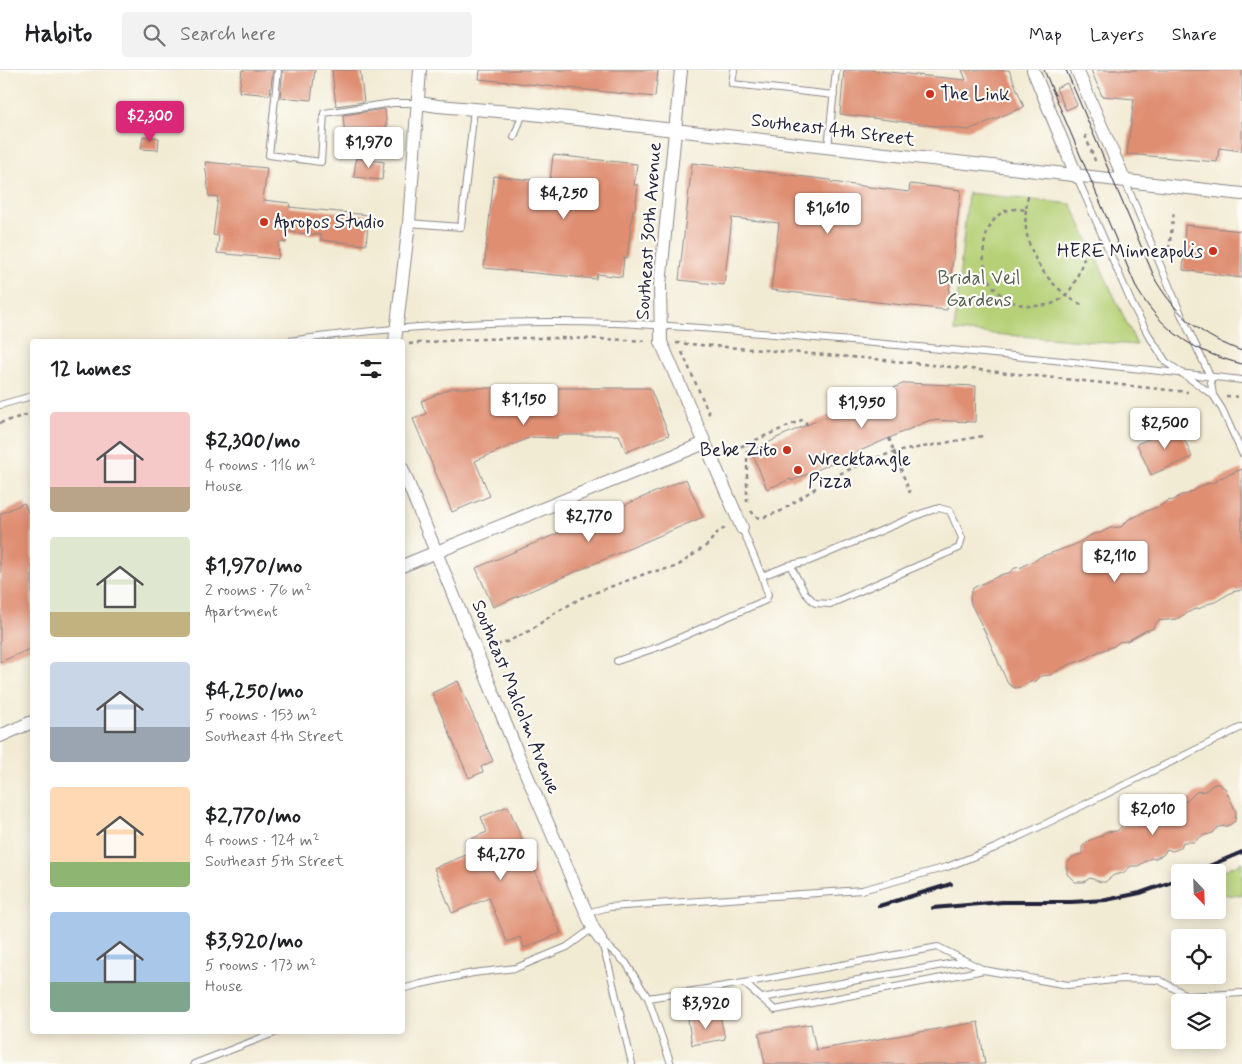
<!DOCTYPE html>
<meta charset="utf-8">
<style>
body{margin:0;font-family:Mynerve,sans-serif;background:#f2f2f2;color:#202124;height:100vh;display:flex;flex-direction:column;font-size:19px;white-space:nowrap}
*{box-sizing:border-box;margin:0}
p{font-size:16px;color:#757577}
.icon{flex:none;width:28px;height:28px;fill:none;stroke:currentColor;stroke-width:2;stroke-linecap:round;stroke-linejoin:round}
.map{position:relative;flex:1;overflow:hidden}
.sheet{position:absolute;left:30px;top:269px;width:375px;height:695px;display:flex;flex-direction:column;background:#fff;border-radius:5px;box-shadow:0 2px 12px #0003}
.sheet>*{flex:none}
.needle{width:32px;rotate:157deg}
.fabs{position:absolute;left:1171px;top:794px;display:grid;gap:10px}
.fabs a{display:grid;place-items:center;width:55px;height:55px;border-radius:5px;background:#fff;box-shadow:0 2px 12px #0003;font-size:25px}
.price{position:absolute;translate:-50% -42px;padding:0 11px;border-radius:5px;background:#fff;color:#222;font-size:16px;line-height:32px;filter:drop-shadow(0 1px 2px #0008)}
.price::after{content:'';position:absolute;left:50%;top:30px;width:15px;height:11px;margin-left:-8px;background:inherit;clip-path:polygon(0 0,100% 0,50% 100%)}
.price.current{background:#db2777;color:#fff}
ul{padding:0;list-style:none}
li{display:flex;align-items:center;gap:15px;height:125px;padding:0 20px}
li span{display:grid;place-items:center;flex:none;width:140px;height:100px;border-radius:5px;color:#555}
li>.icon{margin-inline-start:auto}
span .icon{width:60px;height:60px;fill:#fffc;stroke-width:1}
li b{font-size:21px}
h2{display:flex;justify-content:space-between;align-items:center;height:60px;padding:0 20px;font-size:21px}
header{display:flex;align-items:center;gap:30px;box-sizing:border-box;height:70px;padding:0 25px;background:#fff;border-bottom:1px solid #e0e0e0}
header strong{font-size:24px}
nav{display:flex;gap:28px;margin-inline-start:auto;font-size:18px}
.search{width:350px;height:45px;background:#f2f2f2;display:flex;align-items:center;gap:12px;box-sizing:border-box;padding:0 18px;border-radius:5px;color:#757577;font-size:19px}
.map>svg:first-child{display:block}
.green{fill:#b5d076;stroke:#6c7958}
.building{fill:#df8e72}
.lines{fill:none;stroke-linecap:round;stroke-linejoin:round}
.lane-casing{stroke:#8a8688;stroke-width:8}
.street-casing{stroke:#8a8688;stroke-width:14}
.path{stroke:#8a8688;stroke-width:2.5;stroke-dasharray:4 4;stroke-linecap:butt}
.lane{stroke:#fff;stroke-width:6}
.street{stroke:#fff;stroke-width:12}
.tram{stroke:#22223b;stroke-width:1}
.rail{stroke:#22223b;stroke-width:4}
.poi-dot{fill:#c8321e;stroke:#fdfcf7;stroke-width:2}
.labels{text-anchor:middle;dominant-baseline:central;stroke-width:4.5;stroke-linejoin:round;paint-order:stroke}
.poi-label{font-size:19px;fill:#22223b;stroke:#fdfcf7;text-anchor:start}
.street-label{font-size:19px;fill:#22223b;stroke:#fdfcf7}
.park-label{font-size:19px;fill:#555f50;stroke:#fdfcf7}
</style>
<header>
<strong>Habito</strong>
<div class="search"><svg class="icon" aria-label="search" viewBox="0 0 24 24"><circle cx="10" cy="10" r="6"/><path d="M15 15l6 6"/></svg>Search here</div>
<nav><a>Map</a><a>Layers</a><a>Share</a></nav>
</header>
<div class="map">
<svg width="1242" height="994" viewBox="0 0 1242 994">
<rect width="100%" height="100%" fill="#fdfcf7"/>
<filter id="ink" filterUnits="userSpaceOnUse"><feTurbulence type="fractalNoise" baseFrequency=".02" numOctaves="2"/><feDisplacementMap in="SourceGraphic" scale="10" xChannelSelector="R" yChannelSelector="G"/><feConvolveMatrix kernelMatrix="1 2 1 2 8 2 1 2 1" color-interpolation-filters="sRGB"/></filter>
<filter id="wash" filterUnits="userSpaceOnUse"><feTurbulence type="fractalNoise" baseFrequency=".0096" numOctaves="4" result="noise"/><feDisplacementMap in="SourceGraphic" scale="20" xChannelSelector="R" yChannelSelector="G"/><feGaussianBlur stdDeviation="1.12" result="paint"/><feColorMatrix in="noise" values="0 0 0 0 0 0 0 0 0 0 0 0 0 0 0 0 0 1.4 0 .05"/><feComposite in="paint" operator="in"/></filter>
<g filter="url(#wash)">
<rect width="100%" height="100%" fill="#f2ebd4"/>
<!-- green -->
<path class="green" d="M968,123L1071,134L1137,275L954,261Z
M1242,792V826L1218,824V803Z"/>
<g id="blocks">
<!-- building -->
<path class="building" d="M242,0H273L270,25L239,22Z
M283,0H315L311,30L280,27Z
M332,0H360L364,32L336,36Z
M480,0H658L655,27L479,9Z
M844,0H869L966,10L962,0H1009L1024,37L968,60L840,44Z
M1091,0H1242V81L1219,78L1217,92L1127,84L1134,29L1102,26Z
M1067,13L1077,35L1066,40L1056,18Z
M385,39L387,64L345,68L343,45Z
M143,66L159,68L158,80L141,79Z
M553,85L637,94L634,115H638L635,140H633L627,188L624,187L622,207L597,204L596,209L484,198L494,106L550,112Z
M356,88L384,92L382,110L354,107Z
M205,92L267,98L263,130L290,133L289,137L369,145L366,175L321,170V165L287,162L286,173L279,172L278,189L217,183L219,166L213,165L218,127L209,126Z
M692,93L830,110L831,112L909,122L910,114L961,120L947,240L771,220L779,153L732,148L724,215L679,210Z
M1185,155L1242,161V208L1183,200Z
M905,313L976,316L975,352L930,350L792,411L791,409L767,419L751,380L774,370V369Z
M452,318H650L669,365L626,382L619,365H557V368L531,367L475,391L490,426L452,442L413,349L426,344L421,331Z
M1179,356L1192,387L1151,405L1137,374Z
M1242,399V520L1232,522L1215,532L1207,534L1201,538L1193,540L1176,549L1158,551L1152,559L1145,561L1127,571L1119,572L1114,576L1093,584L1088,588L1068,595L1050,605L1041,606L1036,611L1028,612L1024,616L1015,618L1008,614L987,566L971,534L970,526L973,518L1003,504L1009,503L1015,498L1022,497L1028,493L1035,491L1040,487L1074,475L1093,464L1100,463L1110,458L1121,457L1129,449L1135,447L1142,443L1160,436L1167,431L1174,430L1181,425L1188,424L1205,414L1213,413L1220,408Z
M686,409L703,447L493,537L476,498Z
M24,433L28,442L32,440V578L0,592V444Z
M458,611L493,691L481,697L483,702L469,708L432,623Z
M1214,714H1218L1225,718L1236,742L1235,751L1231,754L1227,756L1218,757L1213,763L1202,766L1194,772H1183L1181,777L1176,780L1172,781L1167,779L1163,785L1158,787L1154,789L1151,788L1138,796H1131L1123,803L1114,805L1105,812H1101L1090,808L1084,812H1075L1067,804V794L1073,787L1082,784V777L1088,771L1101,766L1106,762L1117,761L1123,755H1134L1141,747L1153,744L1160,738L1171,736L1177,731H1187L1196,722L1205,721Z
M508,736L561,863L524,878L520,867L507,872L489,828L452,843L434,798L471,783L466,771L487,762L481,747Z
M720,945L725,969L692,975L688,950Z
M978,952L985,994H765L759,963L811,954L816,980Z"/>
</g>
</g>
<g filter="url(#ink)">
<use href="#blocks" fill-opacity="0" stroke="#8a8688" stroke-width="1"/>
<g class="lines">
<defs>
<path id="lane" d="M278,0L269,85L321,92L324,43L393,33H418
M734,0L732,14L834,25
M514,67L523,43
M828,78L836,0
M1077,107L1132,234L1148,264L1166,292L1213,325
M1125,111L1181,244L1210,306L1213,325L1222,339L1242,383
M409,153L461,157L474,39
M289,271C397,256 506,249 615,253C701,256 788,266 874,273C997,284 1119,296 1242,310
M0,335L32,326
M742,458L762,506L790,495L809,491L923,443L939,438L950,441L962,468L959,478L830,534L815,533L805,523L790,495
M617,591L661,576L766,530L768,525L762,506
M587,843L609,837L862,820L947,797L995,778L1035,759L1242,657
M600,869L626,893L648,928L671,994
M601,870L609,897L632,994
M744,913L775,940L984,900L1068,915L1122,909L1159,910L1188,926L1242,923
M402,919L421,914L473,903L516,898L567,877L593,858
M648,928L744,913L938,877L984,900
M762,928L863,909L966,891
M194,994L279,961"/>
<path id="street" d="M681,0L660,215L661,272L742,458
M1033,0L1077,107
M1077,0L1125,111
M419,33L438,36L523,43L1242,124
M395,271L409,153L420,0
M402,398L519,687L593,858L600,869
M402,496L705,373
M0,666L32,652"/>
</defs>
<!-- lane casing -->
<use href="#lane" class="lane-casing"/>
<!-- street casing -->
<use href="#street" class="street-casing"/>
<!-- path -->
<path class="path" d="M1085,65L1096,93
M1028,126L1026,140C1019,139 1010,138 1003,142C994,147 989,157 986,166C977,200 993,233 1030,236C1038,236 1049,236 1056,232C1073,223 1077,207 1083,191C1085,186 1090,180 1094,176
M1026,140C1021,180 1049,219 1084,236
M1169,179L1174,141
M676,273L875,289L1188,322
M409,274C488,266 569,267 648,271
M682,282L711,348
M1226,326L1242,327
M0,353L32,343
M889,368L910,423
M726,383L804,349L807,355
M747,432V373
M751,441L756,447L762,448L781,441L832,407L879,387L895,382L983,366
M497,575L509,571L529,561L555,543L581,528L650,502L676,497L707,475L718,462L725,458"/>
<!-- lane -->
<use href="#lane" class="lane"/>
<!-- street -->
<use href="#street" class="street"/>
<!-- tram -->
<path class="tram" d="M1044,0L1137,219C1163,262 1194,282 1242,294
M1066,0L1156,211C1178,247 1203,267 1242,281"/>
<!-- rail -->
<path class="rail" d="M1195,802L1242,782
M879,836L951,814
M933,838L1002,832H1071L1106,830L1140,823L1180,809"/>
</g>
</g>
<!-- markers -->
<g class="poi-dot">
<circle cx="930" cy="24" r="5"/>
<circle cx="264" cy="152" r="5"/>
<circle cx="1213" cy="181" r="5"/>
<circle cx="787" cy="380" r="5"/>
<circle cx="798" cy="400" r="5"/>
</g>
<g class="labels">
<!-- poi labels -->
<g class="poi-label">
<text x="940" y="24">The Link</text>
<text x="274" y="152">Apropos Studio</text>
<text x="1203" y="181" text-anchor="end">HERE Minneapolis</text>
<text x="777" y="380" text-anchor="end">Bebe Zito</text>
<text x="808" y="389">Wrecktangle<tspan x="808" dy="22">Pizza</tspan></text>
</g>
<!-- street labels -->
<g class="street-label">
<text transform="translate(833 60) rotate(7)">Southeast 4th Street</text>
<text transform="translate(649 161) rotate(-86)">Southeast 30th Avenue</text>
<text transform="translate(516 627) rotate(68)">Southeast Malcolm Avenue</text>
</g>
<!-- park labels -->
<g class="park-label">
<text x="979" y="208">Bridal Veil<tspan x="979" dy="22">Gardens</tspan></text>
</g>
</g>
</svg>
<div class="fabs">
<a><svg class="needle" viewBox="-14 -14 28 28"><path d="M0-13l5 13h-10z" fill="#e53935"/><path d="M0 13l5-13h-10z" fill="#757577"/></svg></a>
<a><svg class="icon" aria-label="locate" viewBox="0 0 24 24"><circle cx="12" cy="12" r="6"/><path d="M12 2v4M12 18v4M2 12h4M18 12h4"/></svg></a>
<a><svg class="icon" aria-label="layers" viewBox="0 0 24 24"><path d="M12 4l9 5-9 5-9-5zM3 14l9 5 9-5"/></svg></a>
</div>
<b class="price current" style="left:150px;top:73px">$2,300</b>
<b class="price" style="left:369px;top:99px">$1,970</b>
<b class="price" style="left:564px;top:150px">$4,250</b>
<b class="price" style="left:828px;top:165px">$1,610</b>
<b class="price" style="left:524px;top:356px">$1,150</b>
<b class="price" style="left:862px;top:359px">$1,950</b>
<b class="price" style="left:1165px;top:380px">$2,500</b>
<b class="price" style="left:589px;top:473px">$2,770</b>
<b class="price" style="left:1115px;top:513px">$2,110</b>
<b class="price" style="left:1153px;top:766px">$2,010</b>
<b class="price" style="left:501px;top:811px">$4,270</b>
<b class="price" style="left:706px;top:960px">$3,920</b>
<section class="sheet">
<h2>12 homes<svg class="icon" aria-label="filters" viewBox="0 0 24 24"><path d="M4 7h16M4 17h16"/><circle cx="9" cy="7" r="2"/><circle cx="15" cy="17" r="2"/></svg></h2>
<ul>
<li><span style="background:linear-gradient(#f6c9c9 75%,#b9a48a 0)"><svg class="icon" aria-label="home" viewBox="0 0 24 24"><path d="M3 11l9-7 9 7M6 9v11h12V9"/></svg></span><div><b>$2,300/mo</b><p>4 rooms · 116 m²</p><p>House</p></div></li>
<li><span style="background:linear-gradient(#dfe7d0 75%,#c2b280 0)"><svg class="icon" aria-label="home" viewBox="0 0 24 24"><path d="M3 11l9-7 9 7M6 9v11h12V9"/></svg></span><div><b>$1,970/mo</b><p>2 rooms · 76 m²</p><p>Apartment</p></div></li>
<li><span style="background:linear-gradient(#c9d6e8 65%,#9aa5b1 0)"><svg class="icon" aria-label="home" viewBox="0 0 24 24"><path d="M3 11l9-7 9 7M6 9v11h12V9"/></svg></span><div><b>$4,250/mo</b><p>5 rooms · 153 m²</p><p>Southeast 4th Street</p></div></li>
<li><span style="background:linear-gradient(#ffd9b3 75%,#8fb573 0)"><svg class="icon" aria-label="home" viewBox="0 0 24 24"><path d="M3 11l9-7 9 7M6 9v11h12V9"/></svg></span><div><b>$2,770/mo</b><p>4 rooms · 124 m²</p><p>Southeast 5th Street</p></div></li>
<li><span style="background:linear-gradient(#a9c7e8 70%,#7fa58c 0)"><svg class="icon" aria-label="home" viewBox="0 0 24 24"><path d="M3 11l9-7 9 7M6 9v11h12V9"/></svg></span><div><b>$3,920/mo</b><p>5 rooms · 173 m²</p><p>House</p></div></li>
</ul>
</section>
</div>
